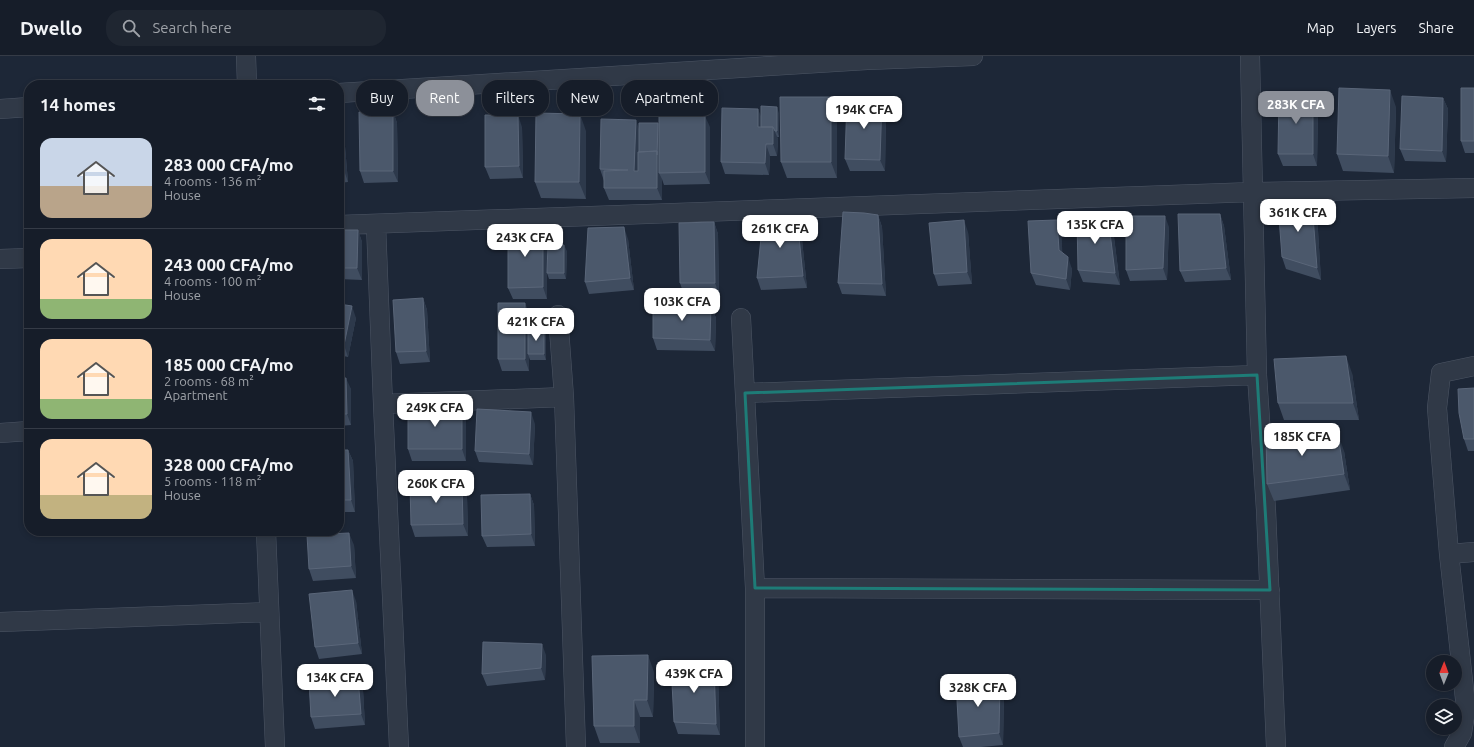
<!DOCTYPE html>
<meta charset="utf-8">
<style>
body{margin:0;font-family:Ubuntu,sans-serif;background:#1f2631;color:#f1f3f6;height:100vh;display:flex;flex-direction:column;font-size:15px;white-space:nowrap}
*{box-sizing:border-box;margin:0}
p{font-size:13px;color:#9ea2a8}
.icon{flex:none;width:22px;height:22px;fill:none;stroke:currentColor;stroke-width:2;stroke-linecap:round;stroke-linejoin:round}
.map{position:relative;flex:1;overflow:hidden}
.sheet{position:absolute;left:24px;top:24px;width:320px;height:456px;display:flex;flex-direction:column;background:#161d29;border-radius:16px;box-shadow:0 2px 6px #0003,0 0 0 1px #353b46}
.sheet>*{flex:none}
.guide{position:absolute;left:356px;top:24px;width:380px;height:36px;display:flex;gap:8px}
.needle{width:26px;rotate:1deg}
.controls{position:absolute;left:1426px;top:599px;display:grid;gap:8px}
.controls a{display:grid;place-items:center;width:36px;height:36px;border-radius:50%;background:#161d29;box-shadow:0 2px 6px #0003,0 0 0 1px #353b46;font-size:20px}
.price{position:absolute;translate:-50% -34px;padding:0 9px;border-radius:8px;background:#fff;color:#222;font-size:13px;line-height:26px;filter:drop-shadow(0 1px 2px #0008)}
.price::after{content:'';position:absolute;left:50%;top:24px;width:12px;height:9px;margin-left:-6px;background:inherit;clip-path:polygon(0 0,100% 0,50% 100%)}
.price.current{background:#8c9099;color:#fff}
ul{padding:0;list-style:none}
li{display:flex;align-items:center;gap:12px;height:100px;padding:0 16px}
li+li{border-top:1px solid #353b46}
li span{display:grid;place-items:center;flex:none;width:112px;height:80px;border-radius:12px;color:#555}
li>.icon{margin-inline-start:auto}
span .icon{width:48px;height:48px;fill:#fffc;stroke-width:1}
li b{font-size:17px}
h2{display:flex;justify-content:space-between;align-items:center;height:48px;padding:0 16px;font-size:17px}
.tag{padding:0 14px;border-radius:16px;background:#161d29;box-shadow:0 2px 6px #0003,0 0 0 1px #353b46;font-size:14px;line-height:36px}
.tag.current{background:#8c9099;color:#fff}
header{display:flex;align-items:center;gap:24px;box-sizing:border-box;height:56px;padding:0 20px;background:#161d29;border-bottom:1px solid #353b46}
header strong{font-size:19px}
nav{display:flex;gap:22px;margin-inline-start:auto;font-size:14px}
.search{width:280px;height:36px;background:#1f2631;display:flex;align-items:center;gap:10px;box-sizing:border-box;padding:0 14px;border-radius:16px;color:#9ea2a8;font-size:15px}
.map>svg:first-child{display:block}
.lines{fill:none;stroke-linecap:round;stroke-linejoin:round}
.street-casing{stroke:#4d5665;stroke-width:20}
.street{stroke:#303947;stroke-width:19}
.wall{fill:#404d60}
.shaded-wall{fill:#2d394b}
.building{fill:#4b586b;stroke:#5a6679}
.marked{fill:none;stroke:#1e7c77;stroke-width:3;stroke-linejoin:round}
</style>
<header>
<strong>Dwello</strong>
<div class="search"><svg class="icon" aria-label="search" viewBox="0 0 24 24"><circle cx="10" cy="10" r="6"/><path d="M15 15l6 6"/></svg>Search here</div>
<nav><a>Map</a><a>Layers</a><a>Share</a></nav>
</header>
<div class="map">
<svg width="1474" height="691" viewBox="0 0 1474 691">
<rect width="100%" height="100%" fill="#1d2737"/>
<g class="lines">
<defs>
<path id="street" d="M246,0L247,29
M1250,0L1257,319L1266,454L1276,691
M339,37L867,4L973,0
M0,53L29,51
M376,168L383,348L399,691
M339,169L1253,136L1474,132
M0,203L29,202
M558,259L564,341L576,691
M741,262L755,532V691
M745,337L1257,319
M383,348L564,341
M0,377L29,375
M266,475L275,691
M1449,498L1474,496
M755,532L1270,534
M0,566L269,556
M1454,691L1462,677L1466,652L1449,498L1437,352L1441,317L1474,310"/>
</defs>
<!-- street casing -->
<use href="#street" class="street-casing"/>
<!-- street -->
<use href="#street" class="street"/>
</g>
<!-- wall -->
<path class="wall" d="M1474,32V97H1465L1461,85Z
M1313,40L1318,52L1317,110H1283L1278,98Z
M1443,42L1448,53L1446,106L1405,105L1400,93Z
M1396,51L1394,117L1343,115L1337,98Z
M393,55L397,67L398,126L364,127L360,115Z
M339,56L343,67L348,126L339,127Z
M886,56L885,115H850L845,103Z
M779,57V81H777L778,83L777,100H770L769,119L725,118L721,106L761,60Z
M837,58V122H787L781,106Z
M658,67L659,71H710V128L664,129L662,123V144H609L604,132V125L600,113L639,74Z
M522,71L523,122L490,123L485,111Z
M586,75V143L541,142L535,126Z
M1312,147L1317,158L1321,224L1286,213L1282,201Z
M1220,158L1224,170L1231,224L1185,226L1180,215Z
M878,159L882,171L886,240L842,238L838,227Z
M1108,161L1113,173L1120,229L1083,226L1078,214Z
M797,162L801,174L807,232L761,234L757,222Z
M714,166L718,178L719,238L684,239L680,227Z
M1169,171L1167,224L1130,225L1126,214Z
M543,172L547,183V215L567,195L566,223H549L547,217V243H513L508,232Z
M339,174H358L362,186V224L339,223Z
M1061,175L1062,197L1072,213L1070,234L1036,229L1031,217Z
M968,176L972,228L938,230L934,218Z
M628,183L634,234L589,238L585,226Z
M423,242L427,254L430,306L400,308L396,296Z
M339,248L356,262L348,301L339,299Z
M711,250L716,262L715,295L657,294L653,282Z
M530,259L529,273H544L546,279V304H530L529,301V315H502L498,303Z
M1352,317L1359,364H1284L1278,347Z
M339,322L351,333V369L339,370Z
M1474,332V395H1468L1464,383Z
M466,363V405H412L408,393Z
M535,368L533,409L479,406L475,395Z
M1295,379L1344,395L1350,434L1274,445L1267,428Z
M339,394H348L353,405L355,456H339Z
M462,428L467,440L468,480L415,481L411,469Z
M530,438L534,449L535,490L487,491L482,480Z
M354,489L356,522L313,525L309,513Z
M356,545L362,598L319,603L315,591Z
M546,599L545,624L487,630L482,618Z
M714,609L718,620L720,679L678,678L674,666Z
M654,616L653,661H640V687H600L594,670Z
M358,622L363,634L365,669L315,673L311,661Z
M1000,626L1004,637L1003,689L981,691H963L959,681Z"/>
<!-- shaded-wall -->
<path class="shaded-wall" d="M1390,34L1396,51L1394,117L1388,100Z
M1313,40L1318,52L1317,110L1313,98Z
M831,41L837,58V122L831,106Z
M1443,42L1448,53L1446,106L1442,95Z
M882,44L886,56L885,115L880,104Z
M777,51L779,57V81L777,75Z
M758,53L763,65L761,75L758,71Z
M393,55L397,67L398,126L393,115Z
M339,56L343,67L348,126L344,114Z
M580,58L586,75V143L579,126Z
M518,59L522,71L523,122L519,110Z
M705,60L710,71V128L705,116Z
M636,64L640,76L639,127L634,115Z
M658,67L660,73L659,117L662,123V144L657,132Z
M773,71L778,83L777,100L773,88Z
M766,88L770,100L769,119L765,107Z
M1312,147L1317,158L1321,224L1317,212Z
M1220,158L1224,170L1231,224L1226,212Z
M878,159L882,171L886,240L882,228Z
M1165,160L1169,171L1167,224L1163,212Z
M1108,161L1113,173L1120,229L1115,217Z
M797,162L801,174L807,232L803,220Z
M964,164L968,176L972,228L967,216Z
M1057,164L1061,175L1063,205L1059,194Z
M714,166L718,178L719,238L715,227Z
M624,171L628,183L634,234L630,222Z
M543,172L547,183V243L543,231Z
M358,174L362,186V224L357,212Z
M564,189L567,195L566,223L564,217Z
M1068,201L1072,213L1070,234L1066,223Z
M423,242L427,254L430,306L426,295Z
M525,247L530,259L529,298H528L529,301V315L525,303Z
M352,250L356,262L348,301L344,289Z
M711,250L716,262L715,295L710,284Z
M544,273L546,279V304L544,298Z
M1346,300L1352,317L1359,364L1353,347Z
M346,322L351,333V369L347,358Z
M462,351L466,363V405L462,393Z
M531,356L535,368L533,409L529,398Z
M1338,378L1344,395L1350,434L1344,418Z
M348,394L353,405L355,456L351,444Z
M462,428L467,440L468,480L463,468Z
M530,438L534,449L535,490L531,478Z
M349,477L354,489L356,522L351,510Z
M352,534L356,545L362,598L358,587Z
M542,588L546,599L545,624L541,612Z
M648,599L654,616L653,661L647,644Z
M714,609L718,620L720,679L716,668Z
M358,622L363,634L365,669L361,658Z
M1000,626L1004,637L1003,689L999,677Z
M634,644L640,661V687L634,670Z"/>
<!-- building -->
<path class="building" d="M1339,32L1390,34L1388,100L1337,98Z
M1461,32H1474V85H1461Z
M1279,40H1313V98H1278Z
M1402,40L1443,42L1442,95L1400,93Z
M780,41H831V106H781Z
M847,43L882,44L880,104L845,103Z
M761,50L777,51V75H775L773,71H761Z
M722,52L758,53V71H773V88H766L765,107L721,106Z
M393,55V115H360L359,56Z
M536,57L580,58L579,126H535Z
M339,58L344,114L339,115Z
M485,59H518L519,110L485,111Z
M659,60H705V116L659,117Z
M601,63L636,64L634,115H638V96L657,95V132H604V115L628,114L600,113Z
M639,67H658L657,99V95L639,96Z
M1312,147L1317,212L1282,201L1278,148Z
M843,156L864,157L878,159L882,228L838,227Z
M1178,158H1220L1226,212L1180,215Z
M1126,160H1165L1163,212L1126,214Z
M1108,161L1115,217L1078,214L1077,163Z
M763,162H797L803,220L757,222Z
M964,164L967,216L934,218L929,167Z
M1057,164L1059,194L1068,201L1066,223L1031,217L1028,165Z
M714,166L715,227H680L679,167Z
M624,171L630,222L585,226L588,172Z
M508,172H543V231L508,232Z
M339,174H358L357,212H339Z
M548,188L564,189V217H547Z
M423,242L426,295L396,296L393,244Z
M498,247H525V303H498Z
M339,248L352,250L344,289L339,288Z
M653,248L711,250L710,284L653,282Z
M528,273H544V298H528Z
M1346,300L1353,347H1278L1274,303Z
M339,322H346L347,358H339Z
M1474,332V383H1464L1459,357L1458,333Z
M408,351H462V393H408Z
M477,353L531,356L529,398L475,395Z
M1266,378L1295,379L1338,378L1344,418L1267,428Z
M339,394H348L351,444H339Z
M462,428L463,468L411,469L410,429Z
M530,438L531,478L482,480L481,439Z
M349,477L351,510L309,513L307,479Z
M352,534L358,587L315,591L309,538Z
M483,586L542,588L541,612L482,618Z
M648,599L647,644H634V670H594L592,600Z
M671,608L714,609L716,668L674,666Z
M358,622L361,658L311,661L309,625Z
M956,626H1000L999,677L959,681Z"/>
<!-- marked area -->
<path class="marked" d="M1257,319L1270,534L755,532L745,337Z"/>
</svg>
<div class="controls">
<a><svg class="needle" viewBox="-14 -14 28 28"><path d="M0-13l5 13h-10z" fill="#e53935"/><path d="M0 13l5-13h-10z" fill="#9ea2a8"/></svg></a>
<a><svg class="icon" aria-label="layers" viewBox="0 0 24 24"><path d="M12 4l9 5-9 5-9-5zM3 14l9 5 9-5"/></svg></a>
</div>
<b class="price current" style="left:1296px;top:69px">283K CFA</b>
<b class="price" style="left:864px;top:74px">194K CFA</b>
<b class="price" style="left:1298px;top:177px">361K CFA</b>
<b class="price" style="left:1095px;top:189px">135K CFA</b>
<b class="price" style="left:780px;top:193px">261K CFA</b>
<b class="price" style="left:525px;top:202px">243K CFA</b>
<b class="price" style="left:682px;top:266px">103K CFA</b>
<b class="price" style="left:536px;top:286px">421K CFA</b>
<b class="price" style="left:435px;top:372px">249K CFA</b>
<b class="price" style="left:1302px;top:401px">185K CFA</b>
<b class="price" style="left:436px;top:448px">260K CFA</b>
<b class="price" style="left:694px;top:638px">439K CFA</b>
<b class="price" style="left:335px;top:642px">134K CFA</b>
<b class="price" style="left:978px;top:652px">328K CFA</b>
<div class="guide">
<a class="tag">Buy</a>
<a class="tag current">Rent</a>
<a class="tag">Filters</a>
<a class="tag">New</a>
<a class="tag">Apartment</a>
</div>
<section class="sheet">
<h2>14 homes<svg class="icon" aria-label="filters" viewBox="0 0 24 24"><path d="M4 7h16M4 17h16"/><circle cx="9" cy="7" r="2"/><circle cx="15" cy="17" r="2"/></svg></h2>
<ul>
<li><span style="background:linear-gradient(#c9d6e8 60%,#b9a48a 0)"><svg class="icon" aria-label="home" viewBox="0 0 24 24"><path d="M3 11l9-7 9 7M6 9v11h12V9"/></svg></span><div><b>283 000 CFA/mo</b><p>4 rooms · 136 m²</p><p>House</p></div></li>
<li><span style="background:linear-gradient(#ffd9b3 75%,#8fb573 0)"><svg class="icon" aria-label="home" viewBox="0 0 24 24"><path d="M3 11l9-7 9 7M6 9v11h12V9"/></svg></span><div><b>243 000 CFA/mo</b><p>4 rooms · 100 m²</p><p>House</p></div></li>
<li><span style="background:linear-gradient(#ffd9b3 75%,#8fb573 0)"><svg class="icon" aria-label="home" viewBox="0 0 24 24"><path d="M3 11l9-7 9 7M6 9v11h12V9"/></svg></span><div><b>185 000 CFA/mo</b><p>2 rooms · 68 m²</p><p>Apartment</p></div></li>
<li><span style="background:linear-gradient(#ffd9b3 70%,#c2b280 0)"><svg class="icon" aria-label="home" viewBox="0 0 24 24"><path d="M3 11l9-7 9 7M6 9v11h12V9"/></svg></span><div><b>328 000 CFA/mo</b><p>5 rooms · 118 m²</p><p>House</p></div></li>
</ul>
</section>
</div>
